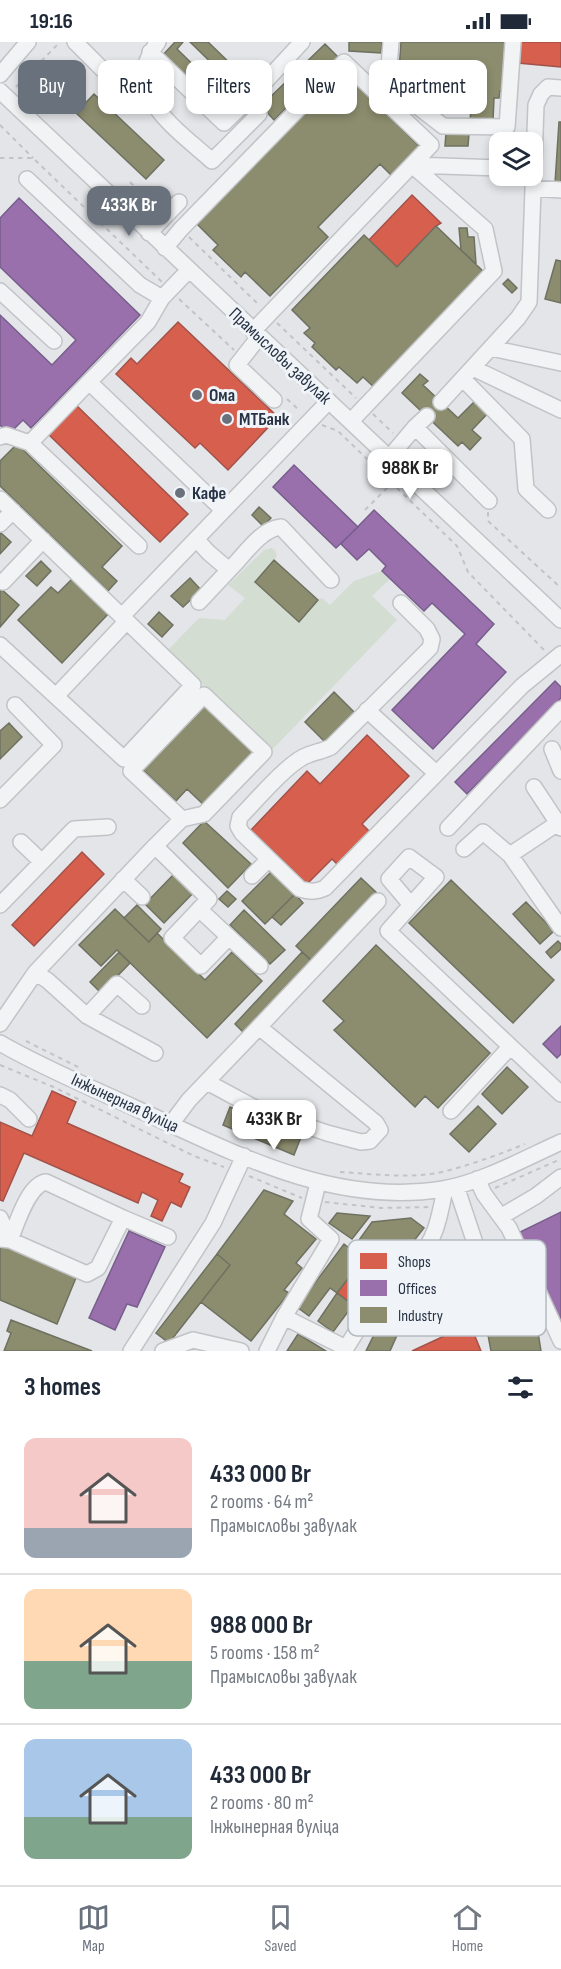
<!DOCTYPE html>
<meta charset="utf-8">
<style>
body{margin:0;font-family:"Sofia Sans Condensed",sans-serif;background:#f6f6f7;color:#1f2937;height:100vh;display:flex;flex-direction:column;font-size:22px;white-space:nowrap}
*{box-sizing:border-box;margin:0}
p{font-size:20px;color:#747a83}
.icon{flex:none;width:33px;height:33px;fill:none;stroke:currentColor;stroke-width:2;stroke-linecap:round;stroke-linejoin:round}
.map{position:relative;height:1309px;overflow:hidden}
.details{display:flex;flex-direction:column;background:#fff;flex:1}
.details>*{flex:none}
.top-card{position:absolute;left:18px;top:18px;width:525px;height:54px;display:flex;gap:12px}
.buttons{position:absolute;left:489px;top:90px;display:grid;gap:12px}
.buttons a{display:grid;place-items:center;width:54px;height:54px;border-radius:12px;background:#fff;box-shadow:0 3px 9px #0003;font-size:30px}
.price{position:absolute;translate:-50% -51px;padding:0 14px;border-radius:12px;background:#fff;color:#222;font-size:20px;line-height:39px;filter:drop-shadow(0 2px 3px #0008)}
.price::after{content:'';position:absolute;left:50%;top:36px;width:18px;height:14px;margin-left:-9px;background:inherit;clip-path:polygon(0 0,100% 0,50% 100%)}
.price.current{background:#69717d;color:#fff}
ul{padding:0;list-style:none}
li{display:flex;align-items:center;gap:18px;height:150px;padding:0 24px}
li+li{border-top:2px solid #e0e1e3}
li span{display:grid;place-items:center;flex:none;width:168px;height:120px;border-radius:12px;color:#555}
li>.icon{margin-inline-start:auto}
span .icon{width:72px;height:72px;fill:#fffc;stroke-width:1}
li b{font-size:26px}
h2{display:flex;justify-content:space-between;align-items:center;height:72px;padding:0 24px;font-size:26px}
.tag{padding:0 21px;border-radius:12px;background:#fff;box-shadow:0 3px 9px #0003;font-size:21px;line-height:54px}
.tag.current{background:#69717d;color:#fff}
.status{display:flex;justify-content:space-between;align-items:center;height:42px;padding:0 30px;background:#fff;direction:ltr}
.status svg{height:16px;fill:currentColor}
.tab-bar{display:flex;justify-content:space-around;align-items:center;height:84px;border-top:2px solid #e0e1e3;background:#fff;font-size:16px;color:#747a83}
.tab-bar a{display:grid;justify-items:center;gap:3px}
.tab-bar .current{color:#69717d}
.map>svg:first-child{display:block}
.green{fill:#d3ddd2}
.shops{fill:#d6604d;stroke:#a2524a;stroke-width:1.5}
.offices{fill:#9970ab;stroke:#775e8c;stroke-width:1.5}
.industry{fill:#8c8c6e;stroke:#6e7161;stroke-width:1.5}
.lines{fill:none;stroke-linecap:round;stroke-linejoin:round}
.minor-casing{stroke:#c1c3c6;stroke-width:18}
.path{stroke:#c1c3c8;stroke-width:2;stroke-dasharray:4.5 4.5;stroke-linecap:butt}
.minor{stroke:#f2f3f4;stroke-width:15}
.poi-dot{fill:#69717d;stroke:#f0f4f8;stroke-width:2}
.labels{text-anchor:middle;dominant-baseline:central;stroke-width:6;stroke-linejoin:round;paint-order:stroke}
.street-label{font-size:18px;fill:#273344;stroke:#f0f4f8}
.poi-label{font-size:18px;font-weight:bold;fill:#273344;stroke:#f0f4f8;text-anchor:start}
.key{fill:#f0f4f8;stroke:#b4bac2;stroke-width:1.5}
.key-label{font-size:16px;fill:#273344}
</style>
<div class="status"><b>19:16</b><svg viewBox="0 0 49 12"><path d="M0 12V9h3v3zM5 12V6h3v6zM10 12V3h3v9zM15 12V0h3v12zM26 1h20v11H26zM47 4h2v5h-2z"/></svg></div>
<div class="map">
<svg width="561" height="1309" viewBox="0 0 561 1309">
<rect width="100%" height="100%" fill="#e3e5e8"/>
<!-- green -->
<path class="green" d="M271,506L275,508L277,514L255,540L299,580L318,558L322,556L330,563L354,539L382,529L390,537L372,554L397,578L272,708L167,609L199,576L225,578L245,556L228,543L264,508Z"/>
<!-- shops -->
<path class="shops" d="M519,0H561V25L518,21Z
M412,153L441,181L436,184L397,225L369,198Z
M178,280L278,375L228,428L200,401L195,406L116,332L131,316L137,322Z
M75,362L188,472L160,500L49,393Z
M367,693L409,734L362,782L373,793L341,826L332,817L307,842L251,788L307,729L320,742Z
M82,810L104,832L34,904L12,883Z
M52,1049L76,1060L67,1081L183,1132L179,1140L190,1145L181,1165L171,1160L162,1179L151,1174L158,1158L142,1150L138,1161L24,1111L3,1159L0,1158V1080L32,1094Z
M365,1213L384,1227L356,1265L337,1251Z
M470,1282L481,1309H412Z"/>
<!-- offices -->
<path class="offices" d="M19,156L140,273L31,386L23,378L9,392L0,383V273L52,323L76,298L0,225V176Z
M294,423L358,485L336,506L273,445Z
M374,468L494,582L476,602L506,630L433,707L392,668L465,592L432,561L424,569L382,529L386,524L369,507L357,518L341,502Z
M555,639L561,645V656L467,752L455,740Z
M561,984V1012L557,1016L543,1002Z
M561,1170V1284L518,1191Z
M129,1189L165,1205L137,1265L127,1262L115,1288L89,1276Z"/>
<!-- industry -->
<path class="industry" d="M175,0H183L177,7L214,43L203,55L161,15Z
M190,0H208L238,29L229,38Z
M349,0H382L381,11L349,9Z
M401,0H509L506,50L500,49L499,56H494L493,79L470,81L472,49L398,44Z
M325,2L338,15L274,78L261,64Z
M118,24L135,40L124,51L107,34Z
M347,33L420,105L392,134L380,122L318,185L328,195L270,254L245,230L241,235L213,208L218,203L197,182L315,60L319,63Z
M94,52L164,118L146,137L76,71Z
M559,80H561V142L555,141Z
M446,91L469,92L468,104H445Z
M436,184L486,232L376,347L363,335L357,341L339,325L336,328L312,305L315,301L304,291L310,286L292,268L364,193L397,225Z
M459,186H467L468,195H474L476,222L461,208Z
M556,218L561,219V261L545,257Z
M508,237L517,246L512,251L503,242Z
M420,332L428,339L423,343L458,376L476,358L489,370L472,388L481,396L470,408L462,400L458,404L402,351Z
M17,402L122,504L102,525L117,539L108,549L0,444V419Z
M259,465L271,476L263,484L252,473Z
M0,490L11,500L0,512Z
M274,518L318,558L299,580L255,540Z
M41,519L51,529L37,544L26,534Z
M73,536L109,571L62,621L18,578L51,545L58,551Z
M190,536L201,548L183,565L171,554Z
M0,546L19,563L0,585Z
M159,570L173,583L162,595L148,582Z
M334,650L355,671L326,701L305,680Z
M202,660L257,712L206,765L187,747L176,759L140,725Z
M9,681L22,695L0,717V689Z
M204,779L251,822L228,846L183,801Z
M272,829L295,852L265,882L242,859Z
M175,831L195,849L164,881L145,862Z
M361,836L378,852L314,921L296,904Z
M451,838L554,938L513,981L409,881Z
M227,849L236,857L228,865L219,857Z
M295,852L303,861L281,883L272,875Z
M526,860L554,889L540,902L513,872Z
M137,863L161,887L149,900L124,876Z
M115,867L149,900L157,891L205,938L232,910L262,939L207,996L117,908L101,924L79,903Z
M244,868L285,908L270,922L230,883Z
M558,899L561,902V907L551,916L546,910Z
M376,903L490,1011L438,1066L425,1054L415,1065L334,988L344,979L323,959Z
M119,910L130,921L101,951L90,940Z
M302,910L314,921L246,993L235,982Z
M507,1025L528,1045L502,1072L482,1052Z
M478,1064L496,1082L469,1110L450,1092Z
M230,1065L301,1095L294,1113L223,1083Z
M264,1148L293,1159L284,1172L316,1197L296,1221L302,1226L284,1248L289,1251L251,1299L201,1260L230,1223L217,1212Z
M337,1171L370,1174L352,1197L329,1181Z
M411,1176L424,1186L399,1218L388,1221L384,1227L354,1205L372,1180Z
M0,1198L78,1231L57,1282L0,1258Z
M344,1202L363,1217L337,1251L330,1246L309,1274L297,1265Z
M217,1212L230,1223L169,1301L156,1291Z
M337,1251L353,1263L333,1290L318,1279Z
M388,1264L406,1273L390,1309H366Z
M11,1278L92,1309H4L11,1291L7,1289Z
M537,1284L541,1309H491L488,1293Z
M298,1292L326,1309H287Z"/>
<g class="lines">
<defs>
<path id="minor" d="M75,0L103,28
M158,0C118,50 178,88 212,119L259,72L252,54L302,0
M391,0L388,37L395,47L443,84L507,85L513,0
M150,10L224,81L252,54
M0,33L28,0
M0,49L561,578
M27,137L140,243L162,256
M533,146L561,148
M149,191L179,160
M165,206L181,187L344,20L431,103L253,289
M189,228L162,256L148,280L89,340L223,468
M0,249L54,299
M259,295L237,323L274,358
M491,306L561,321
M473,326L561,368
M463,337L522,397L526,447L548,468
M441,360L518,276L529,260L536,63L541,52L548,45L561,46
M351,379L494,229L485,187L412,123L500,126
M415,385L427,374
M0,395L6,393L30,401L139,504
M30,401L89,340
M389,416L415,385L489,459
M0,457L193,643L124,717L0,603
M0,482L13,469
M196,497L209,511L229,528C244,514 260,487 281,485L331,538
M3,540L43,498
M199,560L229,528
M401,561L427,587L432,597L430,606L331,705C323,709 315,710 308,713C289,719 255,760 240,775L238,784L242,791L300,847C310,850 316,850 325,846L522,644L561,612
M122,574L329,359
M56,654L127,579
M367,668L436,731
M552,707L561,729
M534,745L561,786
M0,758L54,703L15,663
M558,781L510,813L561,886
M448,786L561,667
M21,800L42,820
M155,804L182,777L204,772L264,710L204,653L131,729L182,777
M464,807L483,790L510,813
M252,834L269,817
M123,837L142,855
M0,863L74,787L108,785
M411,863L436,835L409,815L389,837L411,863L388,889L561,1052
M229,895L260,924
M35,931L47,938L87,974L155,1011
M87,974L117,942L142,964
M0,982L35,931L155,804L209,857L172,896L201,924L229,895L199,867
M259,985L378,859
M0,1001C43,1026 90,1045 135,1066C232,1110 333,1165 443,1147C480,1141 526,1116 561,1100
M0,1053L10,1058L29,1077
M451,1069L510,1005
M171,1082L189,1058L259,985L376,1081L380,1088L370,1099L361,1100L327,1091L257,1067L207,1040
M477,1137L484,1152L509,1186L561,1299
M502,1174L536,1154L561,1135
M0,1176L10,1198
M1,1197L10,1198L87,1232L98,1226L123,1176
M10,1198C17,1181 28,1143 46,1140L123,1176L168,1195
M506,1271H520V1217
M284,1275L331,1197L309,1177L318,1141
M442,1276L460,1260L475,1243L481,1219L456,1144
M131,1309L213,1181L244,1114
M163,1309L193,1298L241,1309
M267,1309L284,1275L346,1306L390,1236C398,1227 409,1225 417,1217C436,1199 440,1172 445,1147"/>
</defs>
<!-- minor casing -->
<use href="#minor" class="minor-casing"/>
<!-- path -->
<path class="path" d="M16,45L60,0
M0,83L33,116
M0,116H33L162,240
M130,140L156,165
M189,195L260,264
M179,257L234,308
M277,281L356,356
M287,357L300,369
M373,372L393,391
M322,383L338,389L457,504L468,530L545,609
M365,468L392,441
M488,470V479L561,546
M26,999L78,1025
M0,1023L56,1046L194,1114L224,1125
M340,1130C374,1132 409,1137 442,1130C470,1123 498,1113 525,1102
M249,1134L302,1156
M495,1146L561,1117
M325,1160L381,1166L430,1165"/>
<!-- minor -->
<use href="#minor" class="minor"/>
</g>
<!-- markers -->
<g class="poi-dot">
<circle cx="197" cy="353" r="6"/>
<circle cx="227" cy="377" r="6"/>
<circle cx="180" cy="451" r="6"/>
</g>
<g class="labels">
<!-- street labels -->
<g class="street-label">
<text transform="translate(280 314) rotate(43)">Прамысловы завулак</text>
<text transform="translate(125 1061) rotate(25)">Інжынерная вуліца</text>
</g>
<!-- poi labels -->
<g class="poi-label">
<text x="209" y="353">Ома</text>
<text x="239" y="377">МТБанк</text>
<text x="192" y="451">Кафе</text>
</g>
</g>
<!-- legend -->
<rect x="348" y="1198" width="198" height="96" rx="9" class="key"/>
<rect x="360" y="1211" width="27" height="16" fill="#d6604d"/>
<rect x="360" y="1238" width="27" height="16" fill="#9970ab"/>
<rect x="360" y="1265" width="27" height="16" fill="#8c8c6e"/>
<g class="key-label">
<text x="398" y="1225">Shops</text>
<text x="398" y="1252">Offices</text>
<text x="398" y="1279">Industry</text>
</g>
</svg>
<div class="buttons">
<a><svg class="icon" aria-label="layers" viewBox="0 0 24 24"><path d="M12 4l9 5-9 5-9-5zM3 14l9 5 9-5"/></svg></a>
</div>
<b class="price current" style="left:129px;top:195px">433K Br</b>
<b class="price" style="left:410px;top:458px">988K Br</b>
<b class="price" style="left:274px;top:1109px">433K Br</b>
<div class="top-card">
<a class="tag current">Buy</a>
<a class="tag">Rent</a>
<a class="tag">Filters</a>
<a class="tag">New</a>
<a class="tag">Apartment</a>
</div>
</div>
<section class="details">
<h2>3 homes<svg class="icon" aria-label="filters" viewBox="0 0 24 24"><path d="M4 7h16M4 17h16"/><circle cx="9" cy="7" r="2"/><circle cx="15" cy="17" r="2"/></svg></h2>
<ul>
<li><span style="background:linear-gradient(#f6c9c9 75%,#9aa5b1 0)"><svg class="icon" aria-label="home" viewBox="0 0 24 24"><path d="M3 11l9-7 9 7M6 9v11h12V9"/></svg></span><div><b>433 000 Br</b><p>2 rooms · 64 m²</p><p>Прамысловы завулак</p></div></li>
<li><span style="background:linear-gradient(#ffd9b3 60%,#7fa58c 0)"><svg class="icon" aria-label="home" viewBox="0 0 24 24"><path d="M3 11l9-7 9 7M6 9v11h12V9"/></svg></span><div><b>988 000 Br</b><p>5 rooms · 158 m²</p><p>Прамысловы завулак</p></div></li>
<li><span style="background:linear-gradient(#a9c7e8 65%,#7fa58c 0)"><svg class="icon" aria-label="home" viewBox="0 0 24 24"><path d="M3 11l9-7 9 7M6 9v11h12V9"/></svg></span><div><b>433 000 Br</b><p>2 rooms · 80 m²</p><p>Інжынерная вуліца</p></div></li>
</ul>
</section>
<nav class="tab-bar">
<a class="current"><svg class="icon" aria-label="map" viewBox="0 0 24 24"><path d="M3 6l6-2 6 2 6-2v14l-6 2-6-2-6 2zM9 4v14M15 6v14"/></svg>Map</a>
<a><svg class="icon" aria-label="saved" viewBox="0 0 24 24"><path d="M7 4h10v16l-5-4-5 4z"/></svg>Saved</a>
<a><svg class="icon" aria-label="home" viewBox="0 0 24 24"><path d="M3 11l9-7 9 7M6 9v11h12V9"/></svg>Home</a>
</nav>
